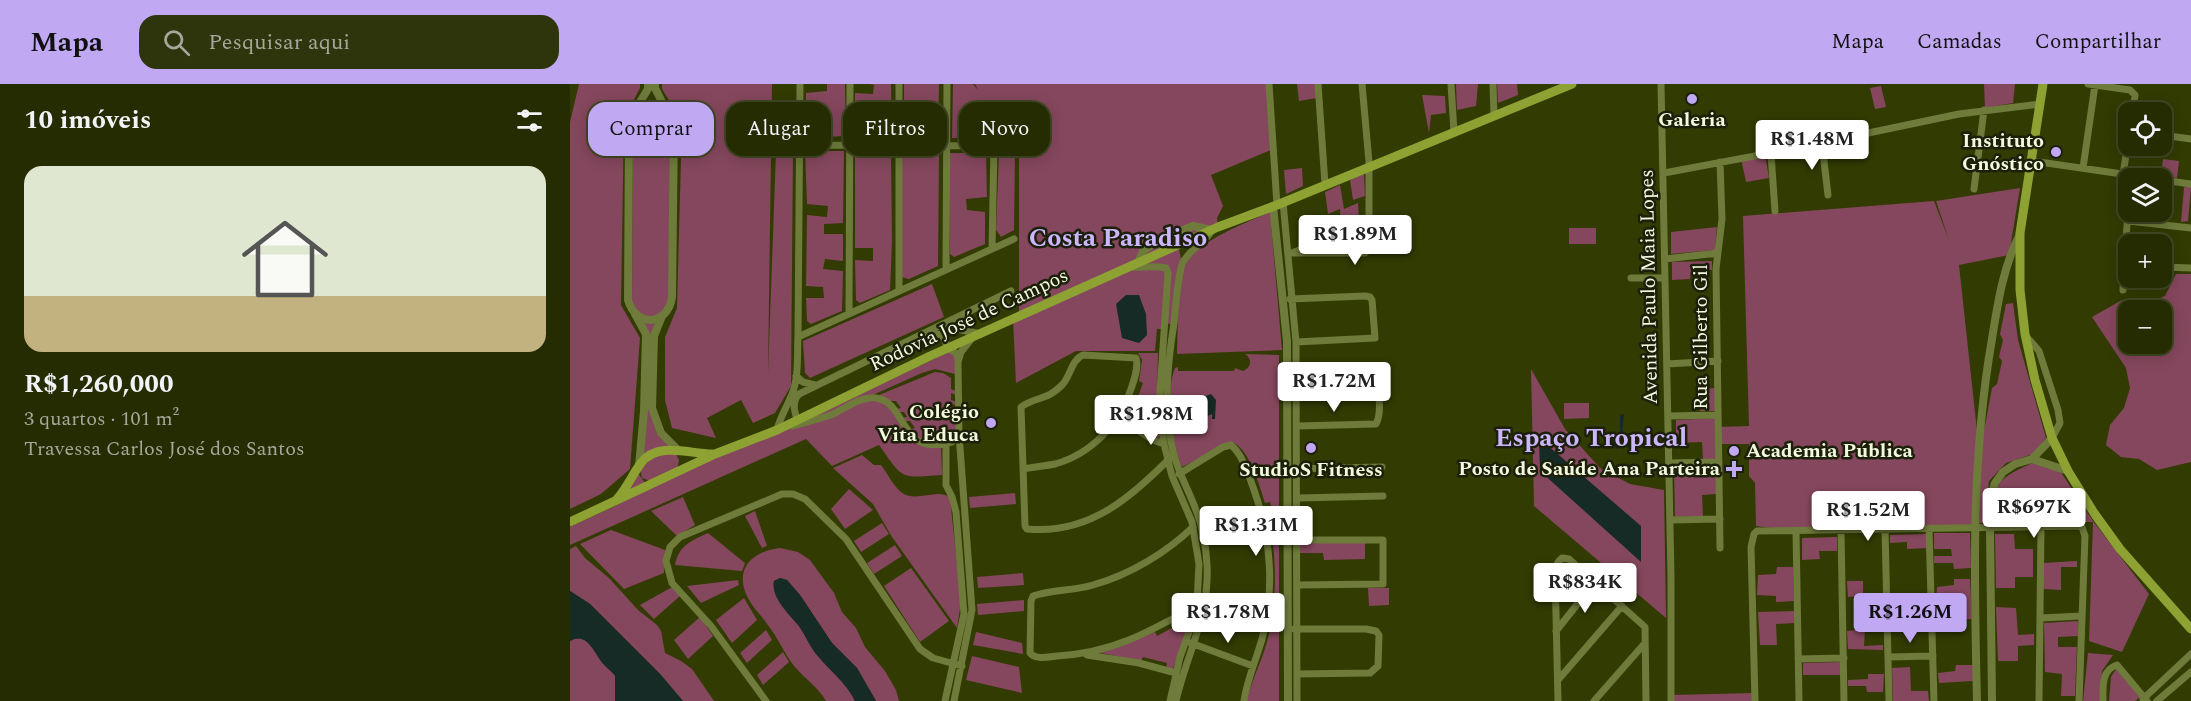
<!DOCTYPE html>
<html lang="pt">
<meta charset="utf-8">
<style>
body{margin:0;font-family:Spectral,serif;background:#2e340c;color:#f1f3f6;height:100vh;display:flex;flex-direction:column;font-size:22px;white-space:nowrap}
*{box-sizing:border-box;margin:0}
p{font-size:20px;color:#a4a799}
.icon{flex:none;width:33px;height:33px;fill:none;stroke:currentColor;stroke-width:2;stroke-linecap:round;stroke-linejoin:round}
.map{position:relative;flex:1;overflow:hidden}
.drawer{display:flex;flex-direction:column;background:#262c02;width:570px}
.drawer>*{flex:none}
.hud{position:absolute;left:18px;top:18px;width:570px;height:54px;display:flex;gap:12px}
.controls{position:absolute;left:1548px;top:18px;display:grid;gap:12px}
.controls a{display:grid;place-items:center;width:54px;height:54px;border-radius:12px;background:#262c02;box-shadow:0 3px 15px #0003,0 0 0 2px #424824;font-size:30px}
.price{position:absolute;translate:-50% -51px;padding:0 14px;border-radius:6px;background:#fff;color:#222;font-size:20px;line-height:39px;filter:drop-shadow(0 2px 3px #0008)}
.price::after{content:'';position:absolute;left:50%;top:36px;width:18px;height:14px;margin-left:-9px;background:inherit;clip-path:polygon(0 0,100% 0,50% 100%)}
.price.current{background:#c0a8f3;color:#111}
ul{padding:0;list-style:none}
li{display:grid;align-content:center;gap:12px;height:318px;padding:0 24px}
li+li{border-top:2px solid #424824}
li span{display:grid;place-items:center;height:186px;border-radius:18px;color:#555}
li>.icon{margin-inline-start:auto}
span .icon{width:108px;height:108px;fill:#fffc;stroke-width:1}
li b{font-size:26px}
h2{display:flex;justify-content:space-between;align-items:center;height:72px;padding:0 24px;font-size:26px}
.chip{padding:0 21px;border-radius:18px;background:#262c02;box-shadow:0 3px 15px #0003,0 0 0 2px #424824;font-size:21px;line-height:54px}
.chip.current{background:#c0a8f3;color:#111}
header{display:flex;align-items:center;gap:36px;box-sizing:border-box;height:84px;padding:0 30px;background:#c0a8f3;color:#111}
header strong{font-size:28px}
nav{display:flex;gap:33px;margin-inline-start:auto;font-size:21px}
.search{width:420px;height:54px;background:#2e340c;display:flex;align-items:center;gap:15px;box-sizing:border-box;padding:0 21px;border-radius:18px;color:#a4a799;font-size:22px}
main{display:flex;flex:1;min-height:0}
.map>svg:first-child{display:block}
.green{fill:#85475d;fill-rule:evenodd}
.water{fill:#162a26}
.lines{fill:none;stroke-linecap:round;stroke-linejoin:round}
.minor{stroke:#6e7b3b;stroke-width:7}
.tertiary{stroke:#6e7b3b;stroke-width:8}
.secondary{stroke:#8ea133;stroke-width:9}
.poi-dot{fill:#c0a8f3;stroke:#1c200a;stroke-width:2}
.labels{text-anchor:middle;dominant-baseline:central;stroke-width:5;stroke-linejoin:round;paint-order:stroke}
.poi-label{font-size:20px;font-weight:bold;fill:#f2f9dd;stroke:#1c200a;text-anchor:end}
.street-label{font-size:20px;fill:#f2f9dd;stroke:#1c200a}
.district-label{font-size:26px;font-weight:bold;fill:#ccb6fd;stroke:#1c200a}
</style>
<header>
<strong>Mapa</strong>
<div class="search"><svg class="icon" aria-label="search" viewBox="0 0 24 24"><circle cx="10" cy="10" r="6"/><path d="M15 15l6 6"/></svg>Pesquisar aqui</div>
<nav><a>Mapa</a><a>Camadas</a><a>Compartilhar</a></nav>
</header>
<main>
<section class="drawer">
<h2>10 imóveis<svg class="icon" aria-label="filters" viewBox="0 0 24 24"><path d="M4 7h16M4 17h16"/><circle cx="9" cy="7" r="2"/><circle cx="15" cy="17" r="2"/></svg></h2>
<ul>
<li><span style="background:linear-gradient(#dfe7d0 70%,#c2b280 0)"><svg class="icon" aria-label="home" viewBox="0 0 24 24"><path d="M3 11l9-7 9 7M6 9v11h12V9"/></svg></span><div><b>R$1,260,000</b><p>3 quartos · 101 m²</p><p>Travessa Carlos José dos Santos</p></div></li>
</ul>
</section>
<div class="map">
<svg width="1621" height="617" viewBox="0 0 1621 617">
<rect width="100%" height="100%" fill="#323b02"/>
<!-- green -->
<path class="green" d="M9,0H70V4L54,35L51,221L70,254L60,385L31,410L0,425V38Z
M92,0H202L198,290L206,67H223L221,302L205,329L183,339L171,316L137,334L146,354L102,344L95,316V253L107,224L112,37L92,5Z
M257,0H275L276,52L236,54V9L257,7Z
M300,0H321L322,54H285V9L303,10L304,1Z
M334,0H369L368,56H334Z
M383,0H403L408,6L405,0H699L703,65L641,91L653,122L647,134L648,143L608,160L612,180L601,240L594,239L593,245H587L585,267H506L446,299L443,236L449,233V59L416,16L426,53L382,54Z
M727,0H746L747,14L729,17Z
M886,0H908L906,22L887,26Z
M927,0H947L948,11L928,19Z
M1414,0H1445L1443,19L1415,24Z
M1311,2L1316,23L1305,25L1300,4Z
M852,11L875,12L876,29L861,31L859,49Z
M206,17H225L222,54L205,55Z
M78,24C91,24 95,29 101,40L99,219C91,233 83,234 68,230L62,217L63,44C64,34 69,28 78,24Z
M285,66L321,70L322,158L320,206L290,219L286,216L285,176L303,177V164H285Z
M235,67H274L273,139L254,140V150H273V177L255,175L253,185L273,187L272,227L241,240L237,237L236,214H254L253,203L236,202L237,131L257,133L258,122L237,120Z
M332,67H369L368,182L339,195L331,193Z
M429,67L445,68L444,146L431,153L426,146Z
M379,69H416L417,113L396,115L397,126L415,128V160L384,173L380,170Z
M1195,70L1199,94L1176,98L1171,75Z
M1593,75L1609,77L1607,94L1591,92Z
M732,84L733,102L716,110L714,86Z
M794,90L795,112L783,116L780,96Z
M770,101L774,125L788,119L789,138L771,144L770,125L758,130L755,108Z
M1614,103H1621L1618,137L1611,138Z
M1450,104L1439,171L1389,181L1408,356L1405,444H1201L1186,442L1185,399L1179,392V360H1149L1148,343L1179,342L1173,132L1364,117L1379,156L1366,117Z
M700,128L712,266L607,270C608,248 607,199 615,182C626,157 676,139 700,128Z
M799,138L797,168L722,169Z
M1147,143L1145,166L1101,170V148Z
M999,144H1026V160H999Z
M1142,177V186H1121L1120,195L1102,196V178Z
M1606,190H1621V378L1587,386L1569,375L1551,373L1536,361L1540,341L1554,324L1560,304L1556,284L1522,233L1552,216L1563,225L1595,212ZM1558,226H1592V260H1558Z
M362,200L374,233L240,294L235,289L233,257Z
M1443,219L1448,256L1476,354L1463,370L1436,379L1419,397L1415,439H1409L1412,358L1422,304L1427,300L1432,277L1429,273L1433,256L1430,250L1436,220Z
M87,238L80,321L100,361L73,374V239Z
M381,267L385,270V290L365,285L352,289L296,314L316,318L345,356L371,359L372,391C329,394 334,396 309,361L262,382L236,355L0,461V443L45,422L84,401L52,413L68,389L75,399L104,391L228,340Z
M568,269H588L587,312L590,353L588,354L585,353L587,349L567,335L564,338L555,332L561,320L565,321L573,299L569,297L572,276Z
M675,270L709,271V617H677C682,594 694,573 699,550C707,515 706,479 701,443L705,441L700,418L695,419C690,403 679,364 662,358L612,383C602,360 595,308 605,284L608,283V287H664L665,284L673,287C681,284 683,275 675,270Z
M961,285L995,345L1030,384L1060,400L1094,406L1096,534L964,422Z
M365,288L373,289L381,294V305L386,307V311L381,309V316L387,318V321L381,320V326L387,328V332L381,330V336L387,339C386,356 365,361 351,355C347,353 343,348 340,345L345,344L340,337H335L332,334L337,333L334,328H328L326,325L331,324L326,317H321L309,311Z
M1146,304L1145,327H1130L1131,305Z
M994,319H1019V334L994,335Z
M1146,334V376H1133L1132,358L1106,359V336Z
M106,370L109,376L107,386L83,398L72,394L70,386L85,371Z
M292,371L304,381H311C317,389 323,401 331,408C345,420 368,403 380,414L391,519L387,544L322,453L303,420L263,384Z
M1462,379L1490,387L1523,437L1579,510L1552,568L1519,557L1523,438H1427C1426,396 1423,398 1462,379Z
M1104,384H1146V410L1132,411L1133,432L1105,433Z
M279,405L303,426L275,445L261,425Z
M445,409L446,420L400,424L399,413Z
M113,413L125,441L107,452L81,427Z
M185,427L197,462L192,464L175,432Z
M312,439L319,450L291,468L284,457Z
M41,446L95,466L94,489L54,505L10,460Z
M138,449L175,479L172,487L105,481C109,461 121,457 138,449Z
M1364,449H1400L1401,484L1384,485L1383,479H1364V472H1382L1381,465H1364Z
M1356,450L1357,464L1337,465V458L1320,459V451Z
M1425,450H1444L1445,465H1463V493H1445V504H1426Z
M1267,453V467H1249L1250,475L1232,476V454Z
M727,456H795V475L754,476L753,469H727Z
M325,461L332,472L304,490L297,479Z
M6,462L15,474L39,494L68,526L87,541L91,547L95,569L111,577L122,585L144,617H113L90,590L20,520L0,507V465Z
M210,464L228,468L240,476L264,509L272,528L286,544L295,563L315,587L326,606L329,617H306L287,584L262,559L230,511L217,496L210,494L204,497C201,514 221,530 230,543C235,551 239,560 244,567C257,585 276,597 285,617H256C248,603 235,595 225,583C214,570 208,553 197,540C191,531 183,524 178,514C163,486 182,467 210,464Z
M1507,477V483H1491V506L1473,505V479Z
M1207,483H1223L1224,517L1206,518V512L1187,511L1188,491L1206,490Z
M341,484L379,537L350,558L314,502Z
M453,489L454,501L408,504L407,493Z
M1384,495H1400L1402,535L1385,536V529L1365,528L1367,503L1384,501Z
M168,496L169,501L131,519L117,502Z
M1277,497H1293V512L1278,513Z
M104,502L110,512L84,535L70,521Z
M798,504H819V521L799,522Z
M174,514L187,536L162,559L146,536Z
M454,516V527L408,531L407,520Z
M1426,523L1446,524L1448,551L1464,550V561L1448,562V577H1428Z
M1224,527V539L1206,540L1207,561H1190L1188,528Z
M618,530L621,534L603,585L596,584L597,579L573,573L571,577L531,569V567L585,548L587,552L609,540L608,536Z
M130,533L143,552L118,575L104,556Z
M1508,537V552L1488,553V563H1507L1505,612H1491L1492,590L1475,588L1474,539Z
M1295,545L1294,562L1313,561V566L1278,565L1277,547Z
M196,546L202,556L177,579L170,569Z
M406,548L452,559L453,570L403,561Z
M10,554L17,557L45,592V617H0V557L3,555Z
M213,568L219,578L193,601L187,591Z
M1518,569L1543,571L1532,587L1530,617H1513Z
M402,572L449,583L452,609L396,596Z
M1270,578L1271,591H1233V579Z
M1386,581H1403V597L1369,599L1368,589L1385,587Z
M1340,583L1341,607H1358L1359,617H1323L1322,584Z
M1546,585L1570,613L1565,617H1539L1541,593Z
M1298,590H1314L1313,608H1297L1296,602H1278V596L1298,595Z
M1184,609L1185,617H1101V611Z"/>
<!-- water -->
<path class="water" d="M556,211H569L576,230L577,251L569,259L552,254L546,220Z
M641,310L646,316L645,335H642V330L633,334L626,333L623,329L629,323H633L630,322L629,318L633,316L636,319V312Z
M1054,330L1052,353L1054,357H1062L1068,361V364L1062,367L1056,362L1046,365L1041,357L1050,350V331Z
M969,354L1071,442V478L970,387Z
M210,494L217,496L230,511L262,559L287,584L306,617H285C276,598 259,586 246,570C239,561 235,550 228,541C218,529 201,514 204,497Z
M0,507L20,520L90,590L113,617H45V591C40,586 34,582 30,576C23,565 15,548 0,557Z"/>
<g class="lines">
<!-- minor -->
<path class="minor" d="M699,0L707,121
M748,0L755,100
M792,0L799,78V138
M881,0L884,48
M923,0L924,32
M1091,0L1101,492V617
M1518,0L1560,6L1565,11L1563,28
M1592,51L1621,55
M1252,60L1258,111
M209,61L444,62
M1201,70L1205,127
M1462,77L1580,94
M1150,78L1152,135L1146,185L1150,464
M1513,84L1525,1
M1094,89L1222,65L1389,30L1470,20
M1553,91L1558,57
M1592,96L1621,100
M1404,105L1414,26
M713,118L726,258L727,617
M1558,137L1621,144
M799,138V165L795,169H722Z
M422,165L424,62
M1095,175L1148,169
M561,183C572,184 585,181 596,184L598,189L589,323L594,360L602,392L622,438L629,480L627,519L623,537L610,573L600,617
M1592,183L1621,184
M376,186L377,0
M1061,194H1095
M1553,206L1558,125
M329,207V0
M720,215L795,212L800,213L802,216L805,254L726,258
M279,230L280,0
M372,242L411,250
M358,248L371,251L375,255L377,264L386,269L388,275
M1456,252L1469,267L1488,326L1490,339L1482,354
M228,253L444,155
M1097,280L1148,277
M226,292L233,298L245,301
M724,299L802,298L807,301C810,312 811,331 806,340L727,342
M1098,332L1148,331
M549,334L583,356L594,360
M227,335C224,326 222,318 229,310L441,207
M223,342C236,338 250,335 263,330C276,324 291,312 306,314C338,318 328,374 382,358L389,350L388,278L391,268L403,253
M209,345L207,346C210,333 217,323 222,310C229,293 227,271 228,253L230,0
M1099,379L1149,378
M453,385C463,383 475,382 485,380C521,370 550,340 561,305C564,296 569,283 566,274L513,271C501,276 501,292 492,301C478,316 465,313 451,323L455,442L457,445C520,451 563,412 604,370
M719,385L812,383
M609,390L653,363L661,361C673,371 679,392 684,406C701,454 705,506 692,555C686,576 677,596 674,617
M728,414L813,412
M1100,436L1150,435
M623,443C596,469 559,491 523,501C504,507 482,505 463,512L461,517L460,569C466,576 478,573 487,572C543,569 579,548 626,522
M1315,445L1319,617
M1359,445L1364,617
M1271,446L1274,617
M1226,447L1229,617
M719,456H813V500L727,501
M1470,534L1512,532
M724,545H796L806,547L809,551L808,582L800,589L727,590
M986,547L1025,498
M621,559L683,582
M517,571L569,579L606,589
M1318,573L1363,572
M1228,575L1274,574
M988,596L1052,522
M1573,615L1621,570
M196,617L141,542L102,499L96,477L100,463L110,453L212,410H223L235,415L276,455L350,565L363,574L392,582
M375,617L394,530L386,428L382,413L376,401V359
M384,617L402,526L389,350
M606,617C617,569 640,531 637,480C636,462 633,443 626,426C619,407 609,390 604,371C593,327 597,283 604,239C606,219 607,199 612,180C621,162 634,162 642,146
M988,617L985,487L988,478L992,474L999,475L1075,543L1076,617
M1024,617L1075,559
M1185,617L1181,463L1184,450L1187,447L1508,442L1512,443L1515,452L1509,617
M1469,617L1471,443
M1533,617C1533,603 1531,586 1547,581L1577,617
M1587,617L1621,588"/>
<!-- tertiary -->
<path class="tertiary" d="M85,0V4L95,24
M82,20C95,22 102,29 104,42L102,213C98,242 66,244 58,216L59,45C60,30 67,22 82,20Z
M65,26L78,5V0
M703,122L717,257L718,617
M568,179L573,167L587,157L623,142L642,146
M65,230L76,250L74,327L69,382
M92,232L84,252L82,324L91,349L108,366
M1462,375L1498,387
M1407,617C1404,495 1401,375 1422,255C1428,218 1433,183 1450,150
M1422,617L1420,444L1421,412L1425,399L1433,388L1445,380L1462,375L1482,354"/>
<!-- secondary -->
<path class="secondary" d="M1473,0L1450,149V206L1455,250L1465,296L1482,354L1498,387L1524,429L1550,465L1621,545
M47,415C57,404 62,391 71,379C88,357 119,370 142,370
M0,438L145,370L207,346L360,272L648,143L707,121L1002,0"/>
</g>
<!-- markers -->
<g class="poi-dot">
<circle cx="1122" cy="15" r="6"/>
<circle cx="1486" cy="68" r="6"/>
<circle cx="421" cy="339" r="6"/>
<circle cx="741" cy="364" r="6"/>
<circle cx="1164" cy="367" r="6"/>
<path d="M1161 376h6v6h6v6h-6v6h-6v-6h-6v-6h6z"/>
</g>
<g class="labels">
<!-- poi labels -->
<g class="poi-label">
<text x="1122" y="36" text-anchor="middle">Galeria</text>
<text x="1474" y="57">Instituto<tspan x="1474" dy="23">Gnóstico</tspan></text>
<text x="409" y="328">Colégio<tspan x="409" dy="23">Vita Educa</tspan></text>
<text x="1176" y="367" text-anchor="start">Academia Pública</text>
<text x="1150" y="385">Posto de Saúde Ana Parteira</text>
<text x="741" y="386" text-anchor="middle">StudioS Fitness</text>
</g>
<!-- street labels -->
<g class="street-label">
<text transform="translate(1079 203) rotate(-91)">Avenida Paulo Maia Lopes</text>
<text transform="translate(399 236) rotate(-25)">Rodovia José de Campos</text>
<text transform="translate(1131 253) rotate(-90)">Rua Gilberto Gil</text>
</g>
<!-- district labels -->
<g class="district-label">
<text x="548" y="154">Costa Paradiso</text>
<text x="1021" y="354">Espaço Tropical</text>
</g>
</g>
</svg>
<div class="controls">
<a><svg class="icon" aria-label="locate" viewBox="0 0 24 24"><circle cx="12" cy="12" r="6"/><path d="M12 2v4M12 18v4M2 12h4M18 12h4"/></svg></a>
<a><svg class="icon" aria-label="layers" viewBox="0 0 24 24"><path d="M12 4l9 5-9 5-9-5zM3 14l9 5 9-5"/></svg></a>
<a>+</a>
<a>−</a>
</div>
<b class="price" style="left:1242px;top:87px">R$1.48M</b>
<b class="price" style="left:785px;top:182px">R$1.89M</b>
<b class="price" style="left:764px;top:329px">R$1.72M</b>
<b class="price" style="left:581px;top:362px">R$1.98M</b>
<b class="price" style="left:1464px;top:455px">R$697K</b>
<b class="price" style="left:1298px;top:458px">R$1.52M</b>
<b class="price" style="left:686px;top:473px">R$1.31M</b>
<b class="price" style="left:1015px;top:530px">R$834K</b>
<b class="price" style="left:658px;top:560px">R$1.78M</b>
<b class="price current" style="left:1340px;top:560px">R$1.26M</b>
<div class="hud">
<a class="chip current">Comprar</a>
<a class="chip">Alugar</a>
<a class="chip">Filtros</a>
<a class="chip">Novo</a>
</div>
</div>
</main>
